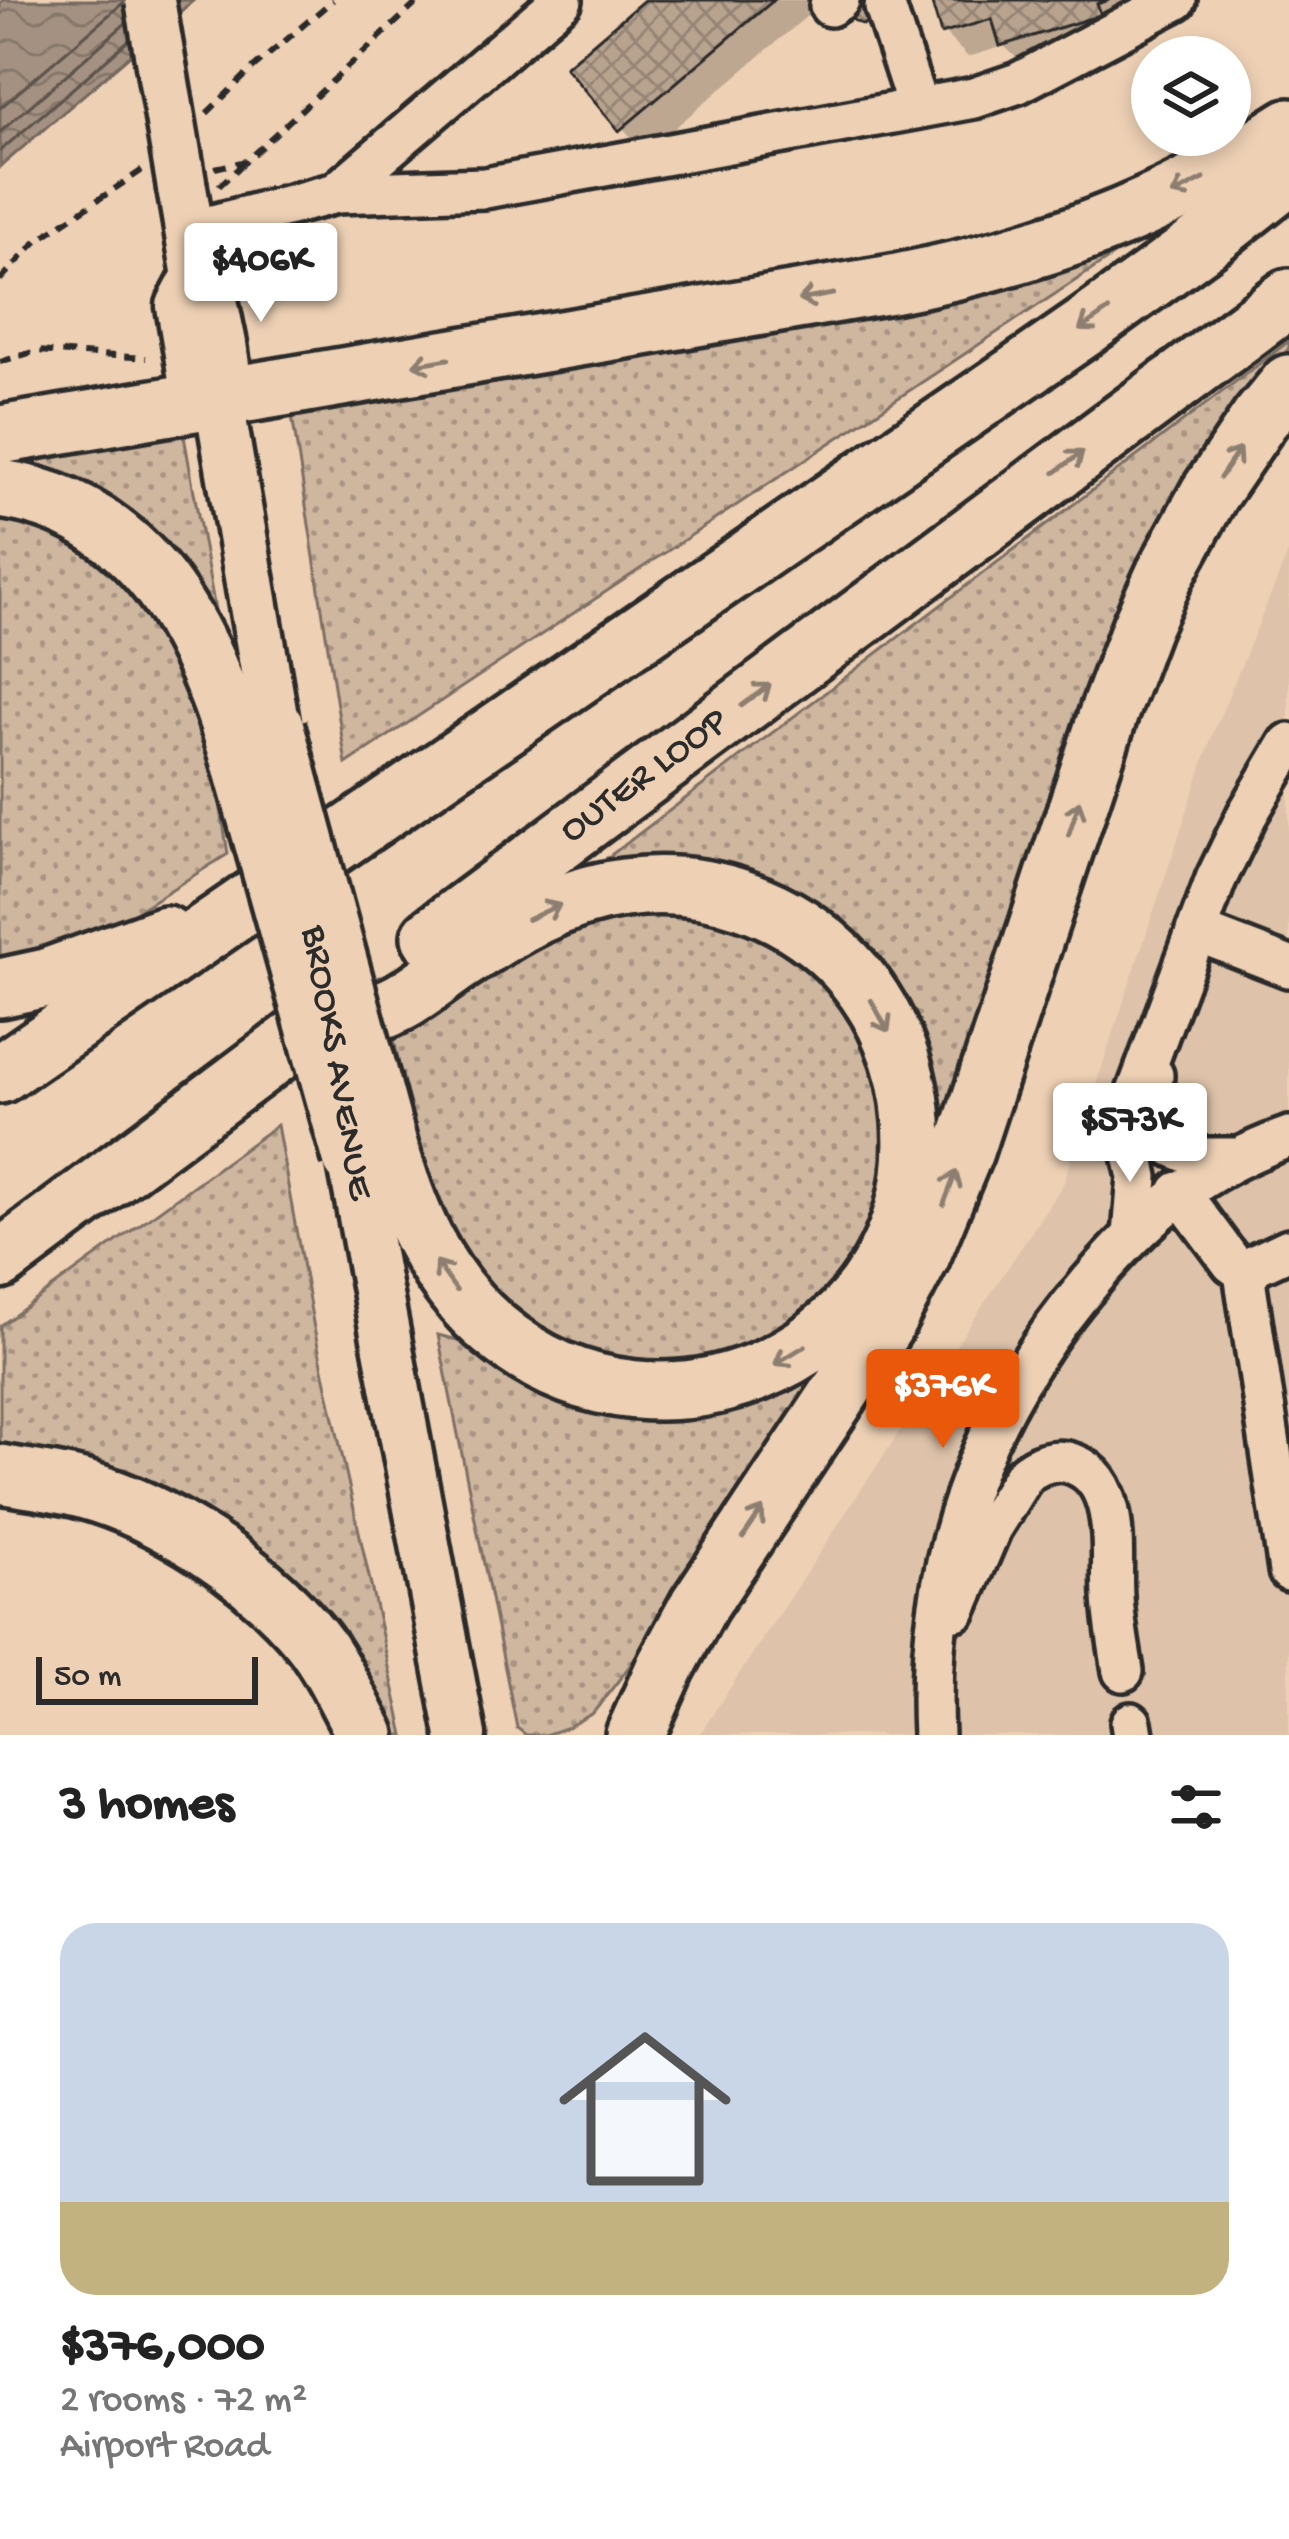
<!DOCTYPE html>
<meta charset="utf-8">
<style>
body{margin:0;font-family:"Gochi Hand",sans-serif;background:#f6f6f6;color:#222;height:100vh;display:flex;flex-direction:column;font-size:45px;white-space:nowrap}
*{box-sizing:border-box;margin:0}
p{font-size:39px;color:#767676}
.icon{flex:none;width:66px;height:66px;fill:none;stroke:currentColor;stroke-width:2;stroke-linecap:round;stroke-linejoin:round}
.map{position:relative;height:1735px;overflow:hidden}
.panel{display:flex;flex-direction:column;background:#fff;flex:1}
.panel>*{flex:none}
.tools{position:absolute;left:1131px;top:36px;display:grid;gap:24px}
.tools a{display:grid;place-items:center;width:120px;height:120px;border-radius:50%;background:#fff;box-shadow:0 6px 18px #0003;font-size:60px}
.scale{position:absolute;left:36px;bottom:30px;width:222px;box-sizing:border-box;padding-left:12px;border:6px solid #2b2b2b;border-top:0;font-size:33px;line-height:42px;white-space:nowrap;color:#2b2b2b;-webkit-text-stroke:9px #eed1b5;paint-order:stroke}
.price{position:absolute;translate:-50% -102px;padding:0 27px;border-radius:12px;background:#fff;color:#222;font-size:39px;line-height:78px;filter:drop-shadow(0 3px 6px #0008)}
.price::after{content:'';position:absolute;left:50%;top:72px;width:36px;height:27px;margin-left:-18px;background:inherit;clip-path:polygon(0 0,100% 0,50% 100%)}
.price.current{background:#ea580c;color:#fff}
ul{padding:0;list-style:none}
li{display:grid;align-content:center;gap:24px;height:636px;padding:0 60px}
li+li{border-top:3px solid #e0e0e0}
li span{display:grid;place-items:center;height:372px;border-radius:36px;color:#555}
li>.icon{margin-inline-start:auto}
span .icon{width:216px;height:216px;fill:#fffc;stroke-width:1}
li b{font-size:51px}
h2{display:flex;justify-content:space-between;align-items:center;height:144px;padding:0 60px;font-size:51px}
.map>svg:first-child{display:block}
.built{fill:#dec3aa}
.grass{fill:url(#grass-dots);stroke:#7d7065;stroke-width:3}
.water{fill:url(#water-waves);stroke:#74685f;stroke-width:3}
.shadow{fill:#0003}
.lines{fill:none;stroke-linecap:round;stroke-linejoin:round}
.shore{stroke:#5b544d;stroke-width:3}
.building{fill:url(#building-cross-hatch);stroke:#2b2b2b;stroke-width:3}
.minor-casing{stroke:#2b2b2b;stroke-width:48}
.major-casing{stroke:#2b2b2b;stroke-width:57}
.highway-casing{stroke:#2b2b2b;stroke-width:66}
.path{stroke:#2b2b2b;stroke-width:6;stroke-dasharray:12 9;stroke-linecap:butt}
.minor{stroke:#eed1b5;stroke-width:39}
.major{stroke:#eed1b5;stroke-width:48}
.highway{stroke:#eed1b5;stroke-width:57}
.major-bridge-casing{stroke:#2b2b2b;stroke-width:57;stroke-linecap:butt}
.highway-bridge-casing{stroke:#2b2b2b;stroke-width:66;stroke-linecap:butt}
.major-bridge{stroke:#eed1b5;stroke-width:48}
.highway-bridge{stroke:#eed1b5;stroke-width:57}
.oneway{stroke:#8c7e70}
.labels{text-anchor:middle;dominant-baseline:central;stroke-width:12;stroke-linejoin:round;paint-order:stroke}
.street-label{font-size:39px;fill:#2b2b2b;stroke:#eed1b5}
</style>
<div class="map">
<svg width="1289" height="1735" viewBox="0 0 1289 1735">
<defs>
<pattern id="grass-dots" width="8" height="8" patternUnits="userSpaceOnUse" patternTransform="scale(3)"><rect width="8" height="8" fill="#cfb69f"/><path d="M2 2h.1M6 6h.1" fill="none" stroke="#a89482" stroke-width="1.8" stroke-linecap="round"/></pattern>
<pattern id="water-waves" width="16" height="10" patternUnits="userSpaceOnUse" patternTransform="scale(3)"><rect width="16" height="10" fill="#a49181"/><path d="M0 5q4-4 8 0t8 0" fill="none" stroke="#86776a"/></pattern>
<pattern id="building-cross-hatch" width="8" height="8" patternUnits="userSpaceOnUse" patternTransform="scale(3)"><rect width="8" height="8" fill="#b8a38f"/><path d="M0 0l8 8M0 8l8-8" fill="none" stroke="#968575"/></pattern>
</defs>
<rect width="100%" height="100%" fill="#eed1b5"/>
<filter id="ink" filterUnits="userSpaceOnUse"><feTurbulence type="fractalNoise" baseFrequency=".00833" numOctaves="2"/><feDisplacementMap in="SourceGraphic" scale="24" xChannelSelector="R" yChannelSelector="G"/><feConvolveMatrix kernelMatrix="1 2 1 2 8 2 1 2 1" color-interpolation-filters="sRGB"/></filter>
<g filter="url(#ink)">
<!-- built -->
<path class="built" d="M1289,551V1735H699L1063,1184L1213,733Z"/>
<!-- grass -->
<path class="grass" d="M1112,239L1120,251L346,764L292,415L1001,283Z
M1289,341V348L1198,473L944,1169L886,987L618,879L607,858Z
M179,425L184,436L221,643L4,477L6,452Z
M0,509L66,533L143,597L169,648L212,753L228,854L102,933L0,969Z
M681,904L798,948L875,1046L896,1147L852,1279L770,1347L636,1375L504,1319L443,1240L413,1140L394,1038L475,974L584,920Z
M277,1125L314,1328L404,1735H381L307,1620L0,1460V1326Z
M438,1335L469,1343L503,1358L810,1365L846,1358L653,1636L593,1713L568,1727L545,1735H526L517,1728Z"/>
<!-- water -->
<path class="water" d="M3,0H194L0,167V3Z"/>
<!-- shadow -->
<path class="shadow" d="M648,0H826L645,153L569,67Z
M934,0H1132L1139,21L1027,68L1004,46L968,57L944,33Z"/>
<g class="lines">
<!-- shore -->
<path class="shore" d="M0,108L124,2
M0,132L126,23
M0,151L129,40"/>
</g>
<!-- building -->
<path class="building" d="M644,0H774L619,131L565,67Z
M848,0H890L863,25L853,20Z
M931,0H1109L1097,4L1101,15L1000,46L992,19L941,34Z"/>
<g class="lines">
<defs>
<path id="minor" d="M830,6L839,0
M885,7L918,108
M336,193L562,0
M190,231L336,193L485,188L974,98L1018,83L1176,0
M1196,931L1289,967
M1153,1075L1151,1104L1174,1147L1199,1158H1238
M1179,1192L1232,1263L1247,1274
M1133,1235L1138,1177L1131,1146L1137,1092L1216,879L1247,815L1289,744
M1289,1249L1255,1265L1245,1279L1289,1571
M956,1610L991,1528L1024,1475C1036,1465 1051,1459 1067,1462C1124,1476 1110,1554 1113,1596C1114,1621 1119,1646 1123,1671
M1131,1723L1133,1735
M933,1735C924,1563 980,1410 1092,1280C1153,1210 1200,1169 1289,1137"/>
<path id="major" d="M182,188L197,276L212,296L222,344L225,366L217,390L275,728
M197,276L181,306L192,372L217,390
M352,1158L461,1735"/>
<g id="highway">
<path d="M0,435L892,284C1040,256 1162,211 1289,128"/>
<path d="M0,489C144,509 202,631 239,755"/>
<path id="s1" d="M431,937L1289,298"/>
<path d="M0,988L46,978L165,935"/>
<path d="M307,1036C338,1025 373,1017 401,1002C419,992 436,978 453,966C507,929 558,897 624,888C706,877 789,905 846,966C885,1008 908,1064 912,1121C930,1348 664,1474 493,1329C432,1277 406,1208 385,1134"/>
<path d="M0,1074L1084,328L1213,235L1289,175"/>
<path d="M0,1260L333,1011"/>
<path d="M0,1474C27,1479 55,1482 82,1489C164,1511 257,1573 311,1639C332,1665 350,1705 366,1735"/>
<path d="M635,1735L666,1666L699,1605L884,1326L921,1255L964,1151L1109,712L1141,627L1165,574L1209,494L1260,419L1289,384"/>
</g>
</defs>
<!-- minor casing -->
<use href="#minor" class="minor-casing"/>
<!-- major casing -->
<use href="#major" class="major-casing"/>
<!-- highway casing -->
<use href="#highway" class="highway-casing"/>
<!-- path -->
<path class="path" d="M207,113L252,69L333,0
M215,168L246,161L420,0
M219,186L244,163
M0,280L38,240L144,169
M0,362L36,351L146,358"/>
<!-- minor -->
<use href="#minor" class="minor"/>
<!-- major -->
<use href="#major" class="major"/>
<!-- highway -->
<use href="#highway" class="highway"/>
<defs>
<path id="major-bridge" d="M150,0L182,188"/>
<path id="highway-bridge" d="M275,728L385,1134
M239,755L352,1158"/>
</defs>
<!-- major-bridge casing -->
<use href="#major-bridge" class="major-bridge-casing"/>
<!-- highway-bridge casing -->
<use href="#highway-bridge" class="highway-bridge-casing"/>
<!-- major-bridge -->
<use href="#major-bridge" class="major-bridge"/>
<!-- highway-bridge -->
<use href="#highway-bridge" class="highway-bridge"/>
</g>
<!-- one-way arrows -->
<defs><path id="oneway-shaft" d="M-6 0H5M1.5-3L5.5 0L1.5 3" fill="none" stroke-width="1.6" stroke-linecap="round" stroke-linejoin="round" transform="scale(3)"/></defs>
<g class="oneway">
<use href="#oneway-shaft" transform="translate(1188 187) rotate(153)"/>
<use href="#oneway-shaft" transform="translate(816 297) rotate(170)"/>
<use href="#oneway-shaft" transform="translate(1094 320) rotate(145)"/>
<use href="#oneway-shaft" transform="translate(431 362) rotate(170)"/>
<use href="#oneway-shaft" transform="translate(1069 462) rotate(-37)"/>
<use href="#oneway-shaft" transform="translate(1230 463) rotate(-56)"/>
<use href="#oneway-shaft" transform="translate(756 695) rotate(-37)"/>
<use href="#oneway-shaft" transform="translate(1074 818) rotate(-72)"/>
<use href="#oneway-shaft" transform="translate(544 912) rotate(-25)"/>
<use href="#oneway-shaft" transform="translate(880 1016) rotate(61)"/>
<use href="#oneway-shaft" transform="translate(950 1188) rotate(-69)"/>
<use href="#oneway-shaft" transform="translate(446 1276) rotate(-126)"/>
<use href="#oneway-shaft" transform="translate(790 1355) rotate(149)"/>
<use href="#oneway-shaft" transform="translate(753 1523) rotate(-56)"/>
</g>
</g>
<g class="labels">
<!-- street labels -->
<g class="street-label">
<text stroke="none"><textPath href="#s1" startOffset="267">OUTER LOOP</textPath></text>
<text transform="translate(335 1063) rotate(80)">BROOKS AVENUE</text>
</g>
</g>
</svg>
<div class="tools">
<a><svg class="icon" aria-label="layers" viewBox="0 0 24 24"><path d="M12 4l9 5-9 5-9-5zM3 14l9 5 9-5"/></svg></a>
</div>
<div class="scale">50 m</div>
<b class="price" style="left:261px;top:325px">$406K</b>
<b class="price" style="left:1130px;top:1185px">$573K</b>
<b class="price current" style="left:943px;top:1451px">$376K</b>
</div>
<section class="panel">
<h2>3 homes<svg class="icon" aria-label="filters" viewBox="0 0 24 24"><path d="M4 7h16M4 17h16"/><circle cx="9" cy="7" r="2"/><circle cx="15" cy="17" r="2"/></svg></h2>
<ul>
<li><span style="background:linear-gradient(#c9d6e8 75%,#c2b280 0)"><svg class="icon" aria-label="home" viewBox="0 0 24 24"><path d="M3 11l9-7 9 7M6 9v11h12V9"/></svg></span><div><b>$376,000</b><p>2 rooms · 72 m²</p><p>Airport Road</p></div></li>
</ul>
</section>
